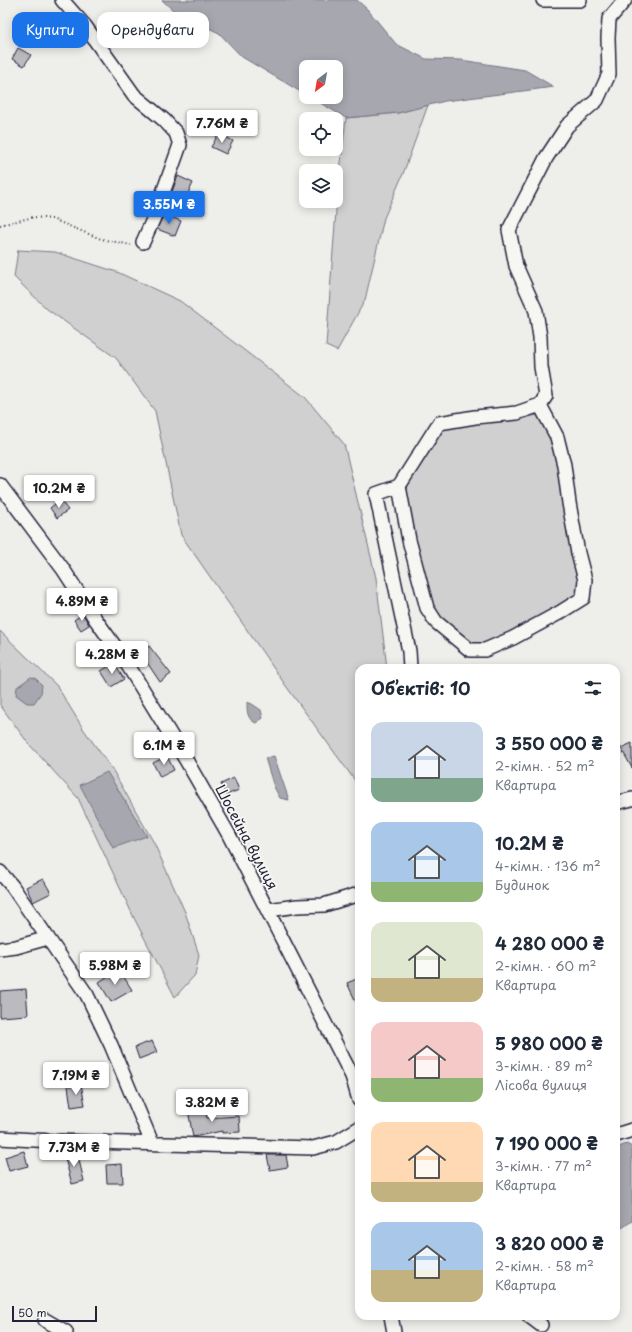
<!DOCTYPE html>
<html lang="uk">
<meta charset="utf-8">
<style>
body{margin:0;font-family:"Playpen Sans",sans-serif;background:#f6f6f7;color:#1f2937;height:100vh;display:flex;flex-direction:column;font-size:15px;white-space:nowrap}
*{box-sizing:border-box;margin:0}
p{font-size:13px;color:#747a83}
.icon{flex:none;width:22px;height:22px;fill:none;stroke:currentColor;stroke-width:2;stroke-linecap:round;stroke-linejoin:round}
.map{position:relative;flex:1;overflow:hidden}
.sheet{position:absolute;left:355px;top:664px;width:265px;height:656px;display:flex;flex-direction:column;background:#fff;border-radius:12px;box-shadow:0 2px 10px #0003}
.sheet>*{flex:none}
.banner{position:absolute;left:12px;top:12px;width:283px;height:36px;display:flex;gap:8px}
.needle{width:26px;rotate:211deg}
.controls{position:absolute;left:299px;top:60px;display:grid;gap:8px}
.controls a{display:grid;place-items:center;width:44px;height:44px;border-radius:8px;background:#fff;box-shadow:0 2px 10px #0003;font-size:20px}
.scale{position:absolute;left:12px;bottom:10px;width:85px;box-sizing:border-box;padding-left:4px;border:2px solid #22223b;border-top:0;font-size:11px;line-height:14px;white-space:nowrap;color:#22223b;-webkit-text-stroke:3px #f6f6f2;paint-order:stroke}
.price{position:absolute;translate:-50% -34px;padding:0 9px;border-radius:4px;background:#fff;color:#222;font-size:13px;line-height:26px;filter:drop-shadow(0 1px 2px #0008)}
.price::after{content:'';position:absolute;left:50%;top:24px;width:12px;height:9px;margin-left:-6px;background:inherit;clip-path:polygon(0 0,100% 0,50% 100%)}
.price.selected{background:#1a73e8;color:#fff}
ul{padding:0;list-style:none}
li{display:flex;align-items:center;gap:12px;height:100px;padding:0 16px}
li span{display:grid;place-items:center;flex:none;width:112px;height:80px;border-radius:12px;color:#555}
li>.icon{margin-inline-start:auto}
span .icon{width:48px;height:48px;fill:#fffc;stroke-width:1}
li b{font-size:17px}
h2{display:flex;justify-content:space-between;align-items:center;height:48px;padding:0 16px;font-size:17px}
.chip{padding:0 14px;border-radius:12px;background:#fff;box-shadow:0 2px 10px #0003;font-size:14px;line-height:36px}
.chip.selected{background:#1a73e8;color:#fff}
.map>svg:first-child{display:block}
.green{fill:#d0d0d1;stroke:#797986}
.water{fill:#a7a7af;stroke:#727281}
.building{fill:#bbbbbf;stroke:#22223b}
.lines{fill:none;stroke-linecap:round;stroke-linejoin:round}
.minor-casing{stroke:#22223b;stroke-width:16}
.path{stroke:#22223b;stroke-width:2;stroke-dasharray:1 3;stroke-linecap:butt}
.minor{stroke:#f6f6f2;stroke-width:13}
.labels{text-anchor:middle;dominant-baseline:central;stroke-width:3.5;stroke-linejoin:round;paint-order:stroke}
.street-label{font-size:14px;fill:#22223b;stroke:#f6f6f2}
</style>
<div class="map">
<svg width="632" height="1332" viewBox="0 0 632 1332">
<rect width="100%" height="100%" fill="#eeeeeb"/>
<filter id="ink" filterUnits="userSpaceOnUse"><feTurbulence type="fractalNoise" baseFrequency=".025" numOctaves="2"/><feDisplacementMap in="SourceGraphic" scale="8" xChannelSelector="R" yChannelSelector="G"/><feConvolveMatrix kernelMatrix="1 2 1 2 8 2 1 2 1" color-interpolation-filters="sRGB"/></filter>
<g filter="url(#ink)">
<!-- green -->
<path class="green" d="M428,105L403,174L384,218L365,300L337,351L326,346L337,197L346,118L398,113Z
M18,250L55,252L117,272L180,301L305,397L344,444L376,578L387,668H359V786L286,686L181,535L155,411L116,358L47,309L14,277Z
M538,415L554,444L580,584L578,596L535,623L483,645L471,644L446,625L432,608L418,555L407,491L408,484L442,428L478,420L521,418Z
M0,631L57,686L84,730L112,769L154,843L185,912L199,955L195,975L175,997L135,920L78,798L28,743L0,705Z"/>
<!-- water -->
<path class="water" d="M162,0H357L368,10L396,44L426,59L461,60L525,70L554,87L445,101L398,113L346,118L310,97H336V67H306V95L242,57L219,33L174,11Z
M31,677L35,678L42,685L41,693L34,703H27L16,695L17,687Z
M247,702L252,704L261,710L263,718L256,723C247,719 247,712 247,702Z
M274,756L289,800L280,798L274,787L265,758Z
M107,772L147,836L113,848L80,785Z
M627,1144L632,1147V1221L616,1232V1148Z"/>
<!-- building -->
<path class="building" d="M18,48L31,55L24,66L12,59Z
M219,133L233,141L226,154L211,147Z
M178,176L193,183L185,200L171,194Z
M164,214L181,221L175,236L157,229Z
M60,500L68,510L57,518L50,508Z
M57,594L64,604L55,611L48,601Z
M83,614L89,625L81,630L74,620Z
M149,646L171,674L160,682L140,652Z
M114,663L124,679L111,687L101,671Z
M632,743V768L621,748Z
M167,756L174,770L160,777L153,763Z
M234,778L239,790L226,795L221,784Z
M43,879L51,893L33,902L26,887Z
M119,969L132,990L111,1002L99,982Z
M359,978V1008L347,983Z
M26,989L28,1015L0,1017V991Z
M152,1041L157,1052L139,1059L135,1047Z
M81,1084L85,1105L71,1107L68,1086Z
M205,1106L207,1118L239,1116L240,1132L222,1133V1131L193,1137L188,1110Z
M24,1151L28,1166L9,1171L5,1157Z
M77,1152L84,1181L72,1184L64,1155Z
M267,1155H286L288,1167L270,1170Z
M122,1164L123,1183H107L106,1165Z"/>
<g class="lines">
<defs>
<path id="minor" d="M62,0L85,26L134,95L164,120L176,133L180,145L155,215L143,242
M543,0H580
M0,485L63,569L96,620L124,659L186,760L229,835L352,1076L359,1100
M399,486L409,540L427,608L436,622L470,650H485L513,638L559,613L583,598L585,580L578,553L569,503L564,465L557,437L540,405
M410,668L409,651L376,494L399,486L439,423L475,417L517,413L540,405L546,396L541,367L540,337L536,311L516,266L509,230L546,158L567,126L597,100L609,74L608,38L609,19L625,0
M616,803L632,799
M0,872L12,886L87,995L111,1045L152,1143
M268,910L297,906L324,905L359,894
M0,949L16,947L48,938
M616,1135L632,1130
M0,1138L52,1141L313,1148L336,1142L359,1128
M391,1316L394,1332
M529,1316L541,1325
M45,1320L66,1332"/>
</defs>
<!-- minor casing -->
<use href="#minor" class="minor-casing"/>
<!-- path -->
<path class="path" d="M0,225L34,217L52,219L101,239L131,245"/>
<!-- minor -->
<use href="#minor" class="minor"/>
</g>
</g>
<g class="labels">
<!-- street labels -->
<g class="street-label">
<text transform="translate(247 837) rotate(62)">Шосейна вулиця</text>
</g>
</g>
</svg>
<div class="controls">
<a><svg class="needle" viewBox="-14 -14 28 28"><path d="M0-13l5 13h-10z" fill="#e53935"/><path d="M0 13l5-13h-10z" fill="#747a83"/></svg></a>
<a><svg class="icon" aria-label="locate" viewBox="0 0 24 24"><circle cx="12" cy="12" r="6"/><path d="M12 2v4M12 18v4M2 12h4M18 12h4"/></svg></a>
<a><svg class="icon" aria-label="layers" viewBox="0 0 24 24"><path d="M12 4l9 5-9 5-9-5zM3 14l9 5 9-5"/></svg></a>
</div>
<div class="scale">50 m</div>
<b class="price" style="left:222px;top:144px">7.76M ₴</b>
<b class="price selected" style="left:169px;top:225px">3.55M ₴</b>
<b class="price" style="left:59px;top:509px">10.2M ₴</b>
<b class="price" style="left:82px;top:622px">4.89M ₴</b>
<b class="price" style="left:112px;top:675px">4.28M ₴</b>
<b class="price" style="left:164px;top:766px">6.1M ₴</b>
<b class="price" style="left:115px;top:986px">5.98M ₴</b>
<b class="price" style="left:76px;top:1096px">7.19M ₴</b>
<b class="price" style="left:212px;top:1123px">3.82M ₴</b>
<b class="price" style="left:74px;top:1168px">7.73M ₴</b>
<div class="banner">
<a class="chip selected">Купити</a>
<a class="chip">Орендувати</a>
</div>
<section class="sheet">
<h2>Об’єктів: 10<svg class="icon" aria-label="filters" viewBox="0 0 24 24"><path d="M4 7h16M4 17h16"/><circle cx="9" cy="7" r="2"/><circle cx="15" cy="17" r="2"/></svg></h2>
<ul>
<li><span style="background:linear-gradient(#c9d6e8 70%,#7fa58c 0)"><svg class="icon" aria-label="home" viewBox="0 0 24 24"><path d="M3 11l9-7 9 7M6 9v11h12V9"/></svg></span><div><b>3 550 000 ₴</b><p>2-кімн. · 52 m²</p><p>Квартира</p></div></li>
<li><span style="background:linear-gradient(#a9c7e8 75%,#8fb573 0)"><svg class="icon" aria-label="home" viewBox="0 0 24 24"><path d="M3 11l9-7 9 7M6 9v11h12V9"/></svg></span><div><b>10.2M ₴</b><p>4-кімн. · 136 m²</p><p>Будинок</p></div></li>
<li><span style="background:linear-gradient(#dfe7d0 70%,#c2b280 0)"><svg class="icon" aria-label="home" viewBox="0 0 24 24"><path d="M3 11l9-7 9 7M6 9v11h12V9"/></svg></span><div><b>4 280 000 ₴</b><p>2-кімн. · 60 m²</p><p>Квартира</p></div></li>
<li><span style="background:linear-gradient(#f6c9c9 70%,#8fb573 0)"><svg class="icon" aria-label="home" viewBox="0 0 24 24"><path d="M3 11l9-7 9 7M6 9v11h12V9"/></svg></span><div><b>5 980 000 ₴</b><p>3-кімн. · 89 m²</p><p>Лісова вулиця</p></div></li>
<li><span style="background:linear-gradient(#ffd9b3 75%,#c2b280 0)"><svg class="icon" aria-label="home" viewBox="0 0 24 24"><path d="M3 11l9-7 9 7M6 9v11h12V9"/></svg></span><div><b>7 190 000 ₴</b><p>3-кімн. · 77 m²</p><p>Квартира</p></div></li>
<li><span style="background:linear-gradient(#a9c7e8 60%,#c2b280 0)"><svg class="icon" aria-label="home" viewBox="0 0 24 24"><path d="M3 11l9-7 9 7M6 9v11h12V9"/></svg></span><div><b>3 820 000 ₴</b><p>2-кімн. · 58 m²</p><p>Квартира</p></div></li>
</ul>
</section>
</div>
